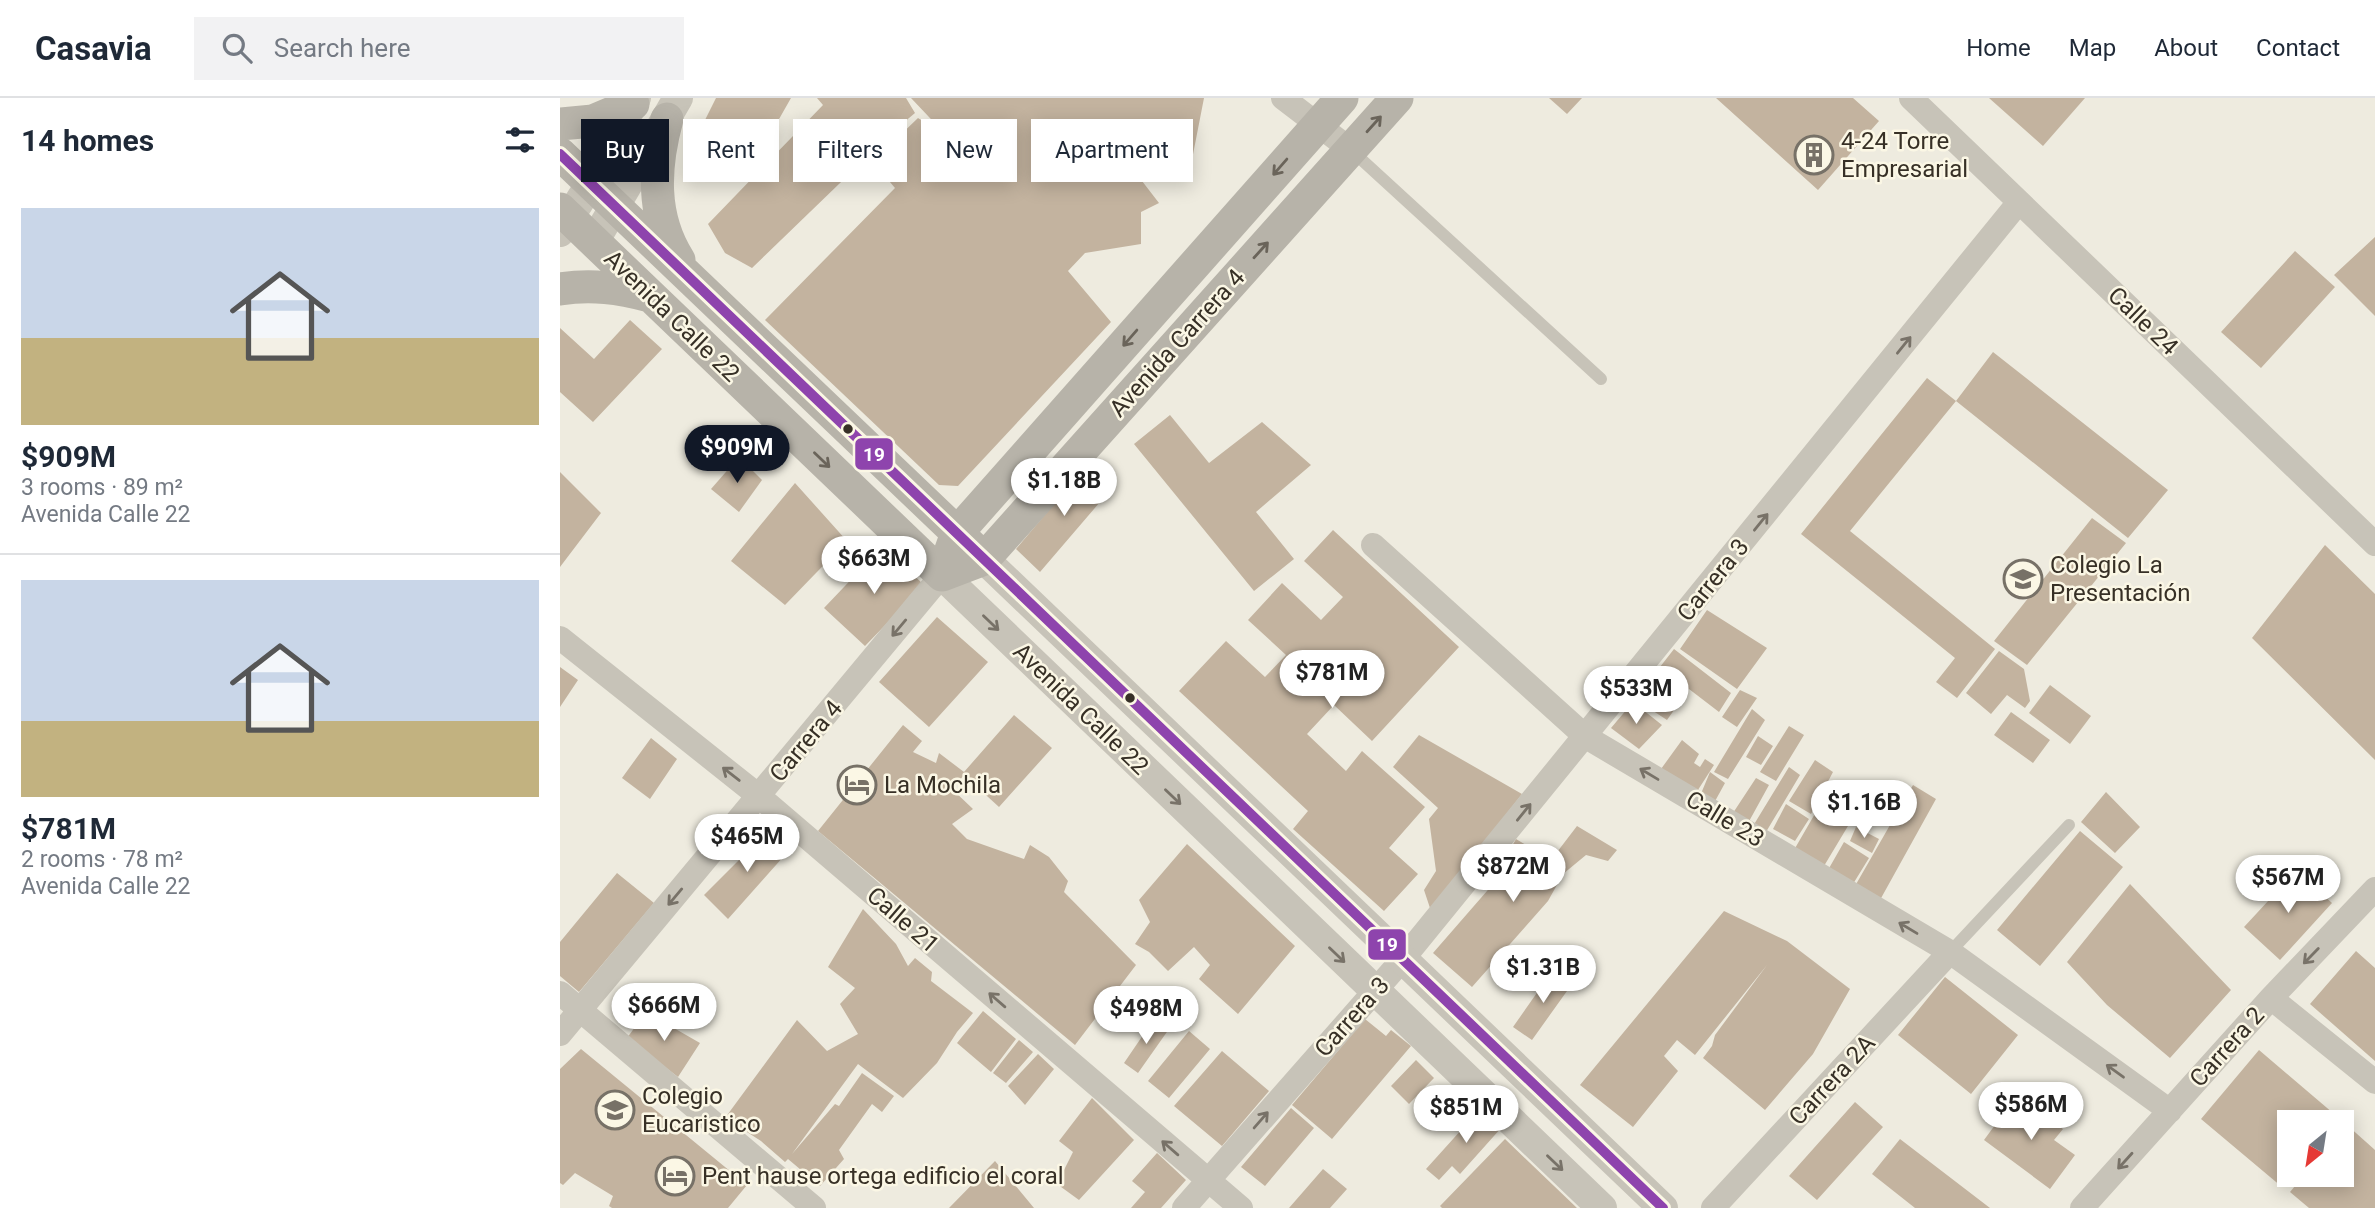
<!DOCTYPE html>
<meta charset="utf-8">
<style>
body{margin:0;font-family:Roboto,sans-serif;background:#f2f2f3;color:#1f2937;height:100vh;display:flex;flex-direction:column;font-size:26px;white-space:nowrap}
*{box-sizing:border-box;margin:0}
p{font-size:23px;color:#747a83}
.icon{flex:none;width:38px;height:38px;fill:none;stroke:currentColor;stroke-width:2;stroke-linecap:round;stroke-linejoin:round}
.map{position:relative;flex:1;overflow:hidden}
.details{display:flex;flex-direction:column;background:#fff;width:560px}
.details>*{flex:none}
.top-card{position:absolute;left:21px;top:21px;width:665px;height:63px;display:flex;gap:14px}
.needle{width:46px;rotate:210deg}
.controls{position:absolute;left:1717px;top:1012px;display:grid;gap:14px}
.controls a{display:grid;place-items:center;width:77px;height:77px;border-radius:0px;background:#fff;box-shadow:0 4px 18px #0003;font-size:35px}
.price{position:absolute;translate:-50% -60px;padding:0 16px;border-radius:24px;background:#fff;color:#222;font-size:23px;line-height:46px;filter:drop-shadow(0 2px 4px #0008)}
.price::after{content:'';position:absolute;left:50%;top:42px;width:21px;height:16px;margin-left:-10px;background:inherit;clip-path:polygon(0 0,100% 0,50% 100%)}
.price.active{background:#111827;color:#fff}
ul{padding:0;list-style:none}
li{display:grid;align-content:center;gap:14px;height:371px;padding:0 21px}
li+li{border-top:2px solid #e0e1e3}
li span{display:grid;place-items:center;height:217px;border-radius:0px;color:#555}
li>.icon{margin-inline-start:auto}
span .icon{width:126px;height:126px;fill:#fffc;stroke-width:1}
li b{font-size:30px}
h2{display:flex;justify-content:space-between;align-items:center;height:84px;padding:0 21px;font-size:30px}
.tag{padding:0 24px;border-radius:0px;background:#fff;box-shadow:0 4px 18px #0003;font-size:24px;line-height:63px}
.tag.active{background:#111827;color:#fff}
header{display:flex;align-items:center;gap:42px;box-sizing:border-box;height:98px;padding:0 35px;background:#fff;border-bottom:2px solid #e0e1e3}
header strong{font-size:33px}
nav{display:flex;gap:38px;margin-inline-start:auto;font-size:24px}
.search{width:490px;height:63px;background:#f2f2f3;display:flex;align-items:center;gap:18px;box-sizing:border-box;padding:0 24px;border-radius:0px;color:#747a83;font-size:26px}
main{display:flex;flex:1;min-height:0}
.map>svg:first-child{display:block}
.building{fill:#c3b39f}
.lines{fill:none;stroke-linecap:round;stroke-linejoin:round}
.service{stroke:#c7c3b8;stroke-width:12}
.minor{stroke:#c7c3b8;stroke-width:24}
.tertiary{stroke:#c7c3b8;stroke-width:30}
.secondary{stroke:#b7b3a9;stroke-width:33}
.bus-1-casing{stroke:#fbf7e5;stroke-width:16}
.bus-1{stroke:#8e44ad;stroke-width:10}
.oneway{stroke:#6a645a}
.oneway2{stroke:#787268}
.bus-dot{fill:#373026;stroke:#fbf7e5;stroke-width:2.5}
.labels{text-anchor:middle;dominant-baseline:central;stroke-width:5;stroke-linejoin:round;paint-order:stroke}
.poi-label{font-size:24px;fill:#373026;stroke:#fbf7e5;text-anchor:start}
.street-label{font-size:24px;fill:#373026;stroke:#fbf7e5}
.line-badge{stroke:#fbf7e5;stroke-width:2.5}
.badge-label{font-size:19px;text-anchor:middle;font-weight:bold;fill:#fff}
</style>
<header>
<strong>Casavia</strong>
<div class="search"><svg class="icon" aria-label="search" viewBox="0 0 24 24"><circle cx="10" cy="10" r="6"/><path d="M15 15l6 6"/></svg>Search here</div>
<nav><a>Home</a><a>Map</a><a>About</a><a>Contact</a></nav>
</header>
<main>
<section class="details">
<h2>14 homes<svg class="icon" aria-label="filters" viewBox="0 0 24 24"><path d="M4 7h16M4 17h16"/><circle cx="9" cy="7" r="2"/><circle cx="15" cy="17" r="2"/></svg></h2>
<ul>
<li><span style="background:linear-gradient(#c9d6e8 60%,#c2b280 0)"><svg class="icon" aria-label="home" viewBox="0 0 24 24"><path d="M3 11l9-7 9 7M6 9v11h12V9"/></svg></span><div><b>$909M</b><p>3 rooms · 89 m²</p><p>Avenida Calle 22</p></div></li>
<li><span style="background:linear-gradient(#c9d6e8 65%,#c2b280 0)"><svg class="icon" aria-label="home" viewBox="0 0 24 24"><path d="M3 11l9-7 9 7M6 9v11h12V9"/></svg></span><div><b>$781M</b><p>2 rooms · 78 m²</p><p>Avenida Calle 22</p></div></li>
</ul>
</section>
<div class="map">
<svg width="1815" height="1110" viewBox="0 0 1815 1110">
<rect width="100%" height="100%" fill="#eeebdf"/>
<!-- building -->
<path class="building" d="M156,0H231L198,58L182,56L165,51L142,28Z
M257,0H346L355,15L324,41L330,47L358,20L388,39L407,72L413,67L386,37L351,0H644L628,82L598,75L539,27H499L477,50L506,79L557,75L582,83L599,105L581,114V146L525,155L508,173L551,224L398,388L379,387L205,222L335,90L308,58L192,170L165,155L148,126L263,7Z
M989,0H1022L1007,16Z
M1156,0H1293L1319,23L1258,92Z
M1429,0H1525L1483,48Z
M1815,139V218L1774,177Z
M1735,153L1775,189L1701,270L1661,234Z
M70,222L102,251L33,324L0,294V230L34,261Z
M1433,254L1608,392L1568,440L1396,303L1290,433L1435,551L1397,600L1376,584L1395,560L1241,436L1367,280L1396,303Z
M610,317L649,365L702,324L751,367L696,414L734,461L694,493L574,346Z
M179,359L202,382L179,414L151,391Z
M528,366L552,390L480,474L456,451Z
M0,374L41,415L0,469Z
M235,385L287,443L225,507L171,463Z
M1532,420L1566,445L1467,567L1434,543Z
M773,432L899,549L812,643L774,607L747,636L786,673L802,653L865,709L829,750L858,776L824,813L733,731L748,713L619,593L666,543L705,579L726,557L688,522L722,485L761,522L783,499L744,463Z
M1765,447L1815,496V662L1692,540Z
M323,448L364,487L305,548L264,510Z
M1147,512L1207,550L1177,591L1120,551Z
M377,519L428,564L369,629L319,584Z
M1114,551L1171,595L1159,614L1129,591L1107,622L1075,601Z
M1439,553L1464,571L1470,603L1465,610L1447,597L1431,616L1406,595Z
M0,569L18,582L0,609Z
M1490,587L1531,618L1510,646L1469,615Z
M1180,592L1197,600L1177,629L1162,619Z
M1073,604L1102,627L1079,651L1051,630Z
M1192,611L1205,622L1168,681L1154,674Z
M1451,614L1490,642L1473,665L1434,637Z
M454,617L492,650L439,709L404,677L392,691L413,711L392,726L407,741L464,761L470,747L489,759L508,783L504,794L576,867L515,947L258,733L343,627L362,643L353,654L376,665L379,655L404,674Z
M1229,628L1244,637L1216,683L1200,674Z
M859,637L962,696L871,813L864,792L876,773L869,721L878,710L833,669Z
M1198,638L1213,648L1201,667L1186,659Z
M91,640L117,661L90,701L62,680Z
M1122,642L1139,656L1134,665L1140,669L1145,661L1154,667L1136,695L1101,671Z
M1255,662L1273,674L1251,716L1229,703Z
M1229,669L1240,677L1206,734L1193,728Z
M1150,674L1165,685L1154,705L1140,698Z
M1196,680L1209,687L1187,727L1171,718Z
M1353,687L1376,701L1320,802L1295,788Z
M1546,694L1580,729L1555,755L1521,724Z
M1276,701L1297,713L1264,768L1234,752L1260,707L1268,713Z
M1226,706L1249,721L1235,743L1213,731Z
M1017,728L1057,752L1048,763L1026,757L1003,776L988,803L912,889L873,855L947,770L942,766L956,741L991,762Z
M1296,729L1319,741L1312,755L1290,743Z
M209,732L232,749L168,821L144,797Z
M1520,733L1563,769L1480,868L1437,832Z
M1284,744L1309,760L1293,786L1268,772Z
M627,746L735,848L678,916L639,881L650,867L634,849L608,873L589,854L575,846L590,824L579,802Z
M1736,773L1772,805L1720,862L1684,829Z
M57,775L94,805L19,894L0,878V844Z
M1570,786L1671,892L1610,960L1547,907L1507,864Z
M303,811L336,846L348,868L355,860L372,874L371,883L413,915L397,934L377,965L343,1000L298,966L232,1056L275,1006L279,1008L302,975L334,998L322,1014L312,1006L279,1052L284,1061L260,1088L228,1061L225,1064L201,1043L165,1020L237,922L267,953L298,936L280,906L295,890L268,869Z
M1164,813L1227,843L1290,891L1253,956L1205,1012L1143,960L1152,948L1155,937L1207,867L1135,957L1117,942L1104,958L1118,973L1073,1029L1020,987Z
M1796,853L1815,870V963L1750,906Z
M993,872L1012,886L972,942L953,929Z
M1385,879L1458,937L1411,996L1338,937Z
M423,913L456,941L431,974L397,945Z
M86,914L140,945L118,979L67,940Z
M594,921L609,931L578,975L564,965Z
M805,921L826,938L831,932L851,948L772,1041L732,1007Z
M629,933L650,951L609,1000L588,983Z
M459,942L473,954L446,985L433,975Z
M21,951L187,1087L168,1110H52L49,1108L53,1098L15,1075L3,1087L0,1085V971Z
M1699,952L1780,1021L1777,1024H1729V1076H1733L1722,1089L1641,1021Z
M662,953L709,993L662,1048L614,1008Z
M478,956L494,971L465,1007L448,988Z
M856,962L874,980L849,1006L831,988Z
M1457,997L1503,1031L1494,1042L1515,1057L1490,1091L1424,1042Z
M532,1000L574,1042L519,1102L497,1086L513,1054L499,1043Z
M1295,1004L1323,1029L1257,1102L1229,1078Z
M731,1010L754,1030L705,1088L681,1069Z
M921,1010L942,1029L900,1076L892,1068L879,1082L866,1071Z
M1787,1027L1815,1052V1110H1749L1730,1094L1745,1076H1782V1033Z
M945,1041L1017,1110H882L880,1108Z
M1340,1041L1430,1110H1355L1312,1076Z
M597,1055L626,1082L601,1110H571L585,1094L572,1083Z
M435,1063L474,1110H389Z
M763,1071L787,1091L770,1110H729Z"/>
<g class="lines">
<!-- service -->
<path class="service" d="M791,52L1041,281
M1390,854L1509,727"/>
<!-- minor -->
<path class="minor" d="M723,0L791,52
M1351,0L1815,446
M813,447L1026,639L1390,854L1610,1013
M0,540L200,699L681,1110
M0,895L254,1110
M1711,900L1815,984
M0,936L382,477
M624,1110L843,861L1459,104
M1153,1110L1390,854
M1522,1110L1711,900L1815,791"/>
<!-- tertiary -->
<path class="tertiary" d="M0,134L31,85L76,0
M34,144L118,0
M424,461L1103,1110
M382,477L1042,1110"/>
<!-- secondary -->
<path class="secondary" d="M107,21C94,69 91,118 119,162
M0,26L33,23L73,6
M0,56L412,449
M0,111L382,477
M0,191C32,186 59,190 90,198
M382,477L424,461L837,0
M382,477L397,435L782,0"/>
<defs>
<path id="bus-1" d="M0,56L1103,1110"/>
</defs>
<!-- bus-1 casing -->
<use href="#bus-1" class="bus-1-casing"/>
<!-- bus-1 -->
<use href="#bus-1" class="bus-1"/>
</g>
<!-- one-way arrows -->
<defs><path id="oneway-shaft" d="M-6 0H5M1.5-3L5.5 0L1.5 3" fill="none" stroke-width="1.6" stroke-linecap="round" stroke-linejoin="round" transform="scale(1.75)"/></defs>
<g class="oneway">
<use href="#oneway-shaft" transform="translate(814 26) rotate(-48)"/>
<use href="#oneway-shaft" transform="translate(720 69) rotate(131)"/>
<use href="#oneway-shaft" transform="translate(701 152) rotate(-48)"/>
<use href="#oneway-shaft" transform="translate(570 240) rotate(131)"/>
<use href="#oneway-shaft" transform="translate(262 362) rotate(44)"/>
</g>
<g class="oneway2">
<use href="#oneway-shaft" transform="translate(1344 247) rotate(-51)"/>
<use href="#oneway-shaft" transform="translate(1201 424) rotate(-51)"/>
<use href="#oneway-shaft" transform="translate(431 525) rotate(44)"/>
<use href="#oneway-shaft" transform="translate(339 530) rotate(130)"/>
<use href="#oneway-shaft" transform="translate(171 676) rotate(-142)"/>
<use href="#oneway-shaft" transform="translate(1089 676) rotate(-149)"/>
<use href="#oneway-shaft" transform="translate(613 699) rotate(44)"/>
<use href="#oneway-shaft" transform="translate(964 714) rotate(-51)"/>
<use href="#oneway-shaft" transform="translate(115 799) rotate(130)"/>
<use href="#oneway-shaft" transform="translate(1348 830) rotate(-149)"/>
<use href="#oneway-shaft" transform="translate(777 857) rotate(44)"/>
<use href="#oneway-shaft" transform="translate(1751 858) rotate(134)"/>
<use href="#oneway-shaft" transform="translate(437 902) rotate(-139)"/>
<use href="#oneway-shaft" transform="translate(1555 973) rotate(-144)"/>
<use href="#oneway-shaft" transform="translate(701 1022) rotate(-49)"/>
<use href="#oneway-shaft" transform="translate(610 1050) rotate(-139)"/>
<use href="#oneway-shaft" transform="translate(1565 1063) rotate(132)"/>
<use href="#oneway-shaft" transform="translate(995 1065) rotate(44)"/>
</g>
<!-- icons -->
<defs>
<symbol id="building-ring" viewBox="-11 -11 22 22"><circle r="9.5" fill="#fbf7e5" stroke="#777167" stroke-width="1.5"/><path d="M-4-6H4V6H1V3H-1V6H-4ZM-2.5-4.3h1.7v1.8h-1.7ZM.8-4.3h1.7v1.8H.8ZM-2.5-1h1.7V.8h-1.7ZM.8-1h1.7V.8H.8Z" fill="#777167"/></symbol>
<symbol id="school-ring" viewBox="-11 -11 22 22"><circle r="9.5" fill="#fbf7e5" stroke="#777167" stroke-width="1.5"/><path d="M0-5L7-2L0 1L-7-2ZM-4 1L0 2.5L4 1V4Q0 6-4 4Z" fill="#777167"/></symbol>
<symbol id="hotel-ring" viewBox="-11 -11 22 22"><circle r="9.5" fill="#fbf7e5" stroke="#777167" stroke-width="1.5"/><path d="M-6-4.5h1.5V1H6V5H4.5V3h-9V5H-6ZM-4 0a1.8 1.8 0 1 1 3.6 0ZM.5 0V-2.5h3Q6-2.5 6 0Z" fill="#777167"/></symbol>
</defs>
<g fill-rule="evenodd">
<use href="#building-ring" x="1232" y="35" width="44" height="44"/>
<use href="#school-ring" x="1441" y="459" width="44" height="44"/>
<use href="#hotel-ring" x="275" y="665" width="44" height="44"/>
<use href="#school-ring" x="33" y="990" width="44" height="44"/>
<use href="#hotel-ring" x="93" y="1056" width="44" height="44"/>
</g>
<!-- markers -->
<g class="bus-dot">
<circle cx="288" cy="331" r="6"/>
<circle cx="570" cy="600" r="6"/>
</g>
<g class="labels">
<!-- poi labels -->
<g class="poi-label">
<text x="1281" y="43">4-24 Torre<tspan x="1281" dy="28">Empresarial</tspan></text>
<text x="1490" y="467">Colegio La<tspan x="1490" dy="28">Presentación</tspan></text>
<text x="324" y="687">La Mochila</text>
<text x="82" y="998">Colegio<tspan x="82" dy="28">Eucaristico</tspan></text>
<text x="142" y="1078">Pent hause ortega edificio el coral</text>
</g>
<!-- street labels -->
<g class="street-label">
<text transform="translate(112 218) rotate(44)">Avenida Calle 22</text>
<text transform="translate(1583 223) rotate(44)">Calle 24</text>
<text transform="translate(617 245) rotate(-48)">Avenida Carrera 4</text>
<text transform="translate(1153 482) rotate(-51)">Carrera 3</text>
<text transform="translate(521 611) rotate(44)">Avenida Calle 22</text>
<text transform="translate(246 643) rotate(-50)">Carrera 4</text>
<text transform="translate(1165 721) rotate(31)">Calle 23</text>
<text transform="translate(343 822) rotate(41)">Calle 21</text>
<text transform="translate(792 919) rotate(-48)">Carrera 3</text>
<text transform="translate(1667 949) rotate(-48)">Carrera 2</text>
<text transform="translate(1272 982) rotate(-47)">Carrera 2A</text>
</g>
</g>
<g class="line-badge">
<rect x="294" y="339" width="40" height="34" rx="7" fill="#8e44ad"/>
<rect x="807" y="830" width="40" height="33" rx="7" fill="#8e44ad"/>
</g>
<g class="badge-label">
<text x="314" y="363">19</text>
<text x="827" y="853">19</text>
</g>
</svg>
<div class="controls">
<a><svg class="needle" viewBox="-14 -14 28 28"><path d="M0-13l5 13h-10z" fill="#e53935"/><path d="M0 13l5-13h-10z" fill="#747a83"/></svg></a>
</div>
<b class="price active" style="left:177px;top:387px">$909M</b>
<b class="price" style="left:504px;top:420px">$1.18B</b>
<b class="price" style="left:314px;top:498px">$663M</b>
<b class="price" style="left:772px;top:612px">$781M</b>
<b class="price" style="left:1076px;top:628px">$533M</b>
<b class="price" style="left:1304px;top:742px">$1.16B</b>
<b class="price" style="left:187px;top:776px">$465M</b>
<b class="price" style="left:953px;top:806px">$872M</b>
<b class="price" style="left:1728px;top:817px">$567M</b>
<b class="price" style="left:983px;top:907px">$1.31B</b>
<b class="price" style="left:104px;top:945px">$666M</b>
<b class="price" style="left:586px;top:948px">$498M</b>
<b class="price" style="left:1471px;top:1044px">$586M</b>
<b class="price" style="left:906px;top:1047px">$851M</b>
<div class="top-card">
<a class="tag active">Buy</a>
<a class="tag">Rent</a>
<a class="tag">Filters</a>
<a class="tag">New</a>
<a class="tag">Apartment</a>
</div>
</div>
</main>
